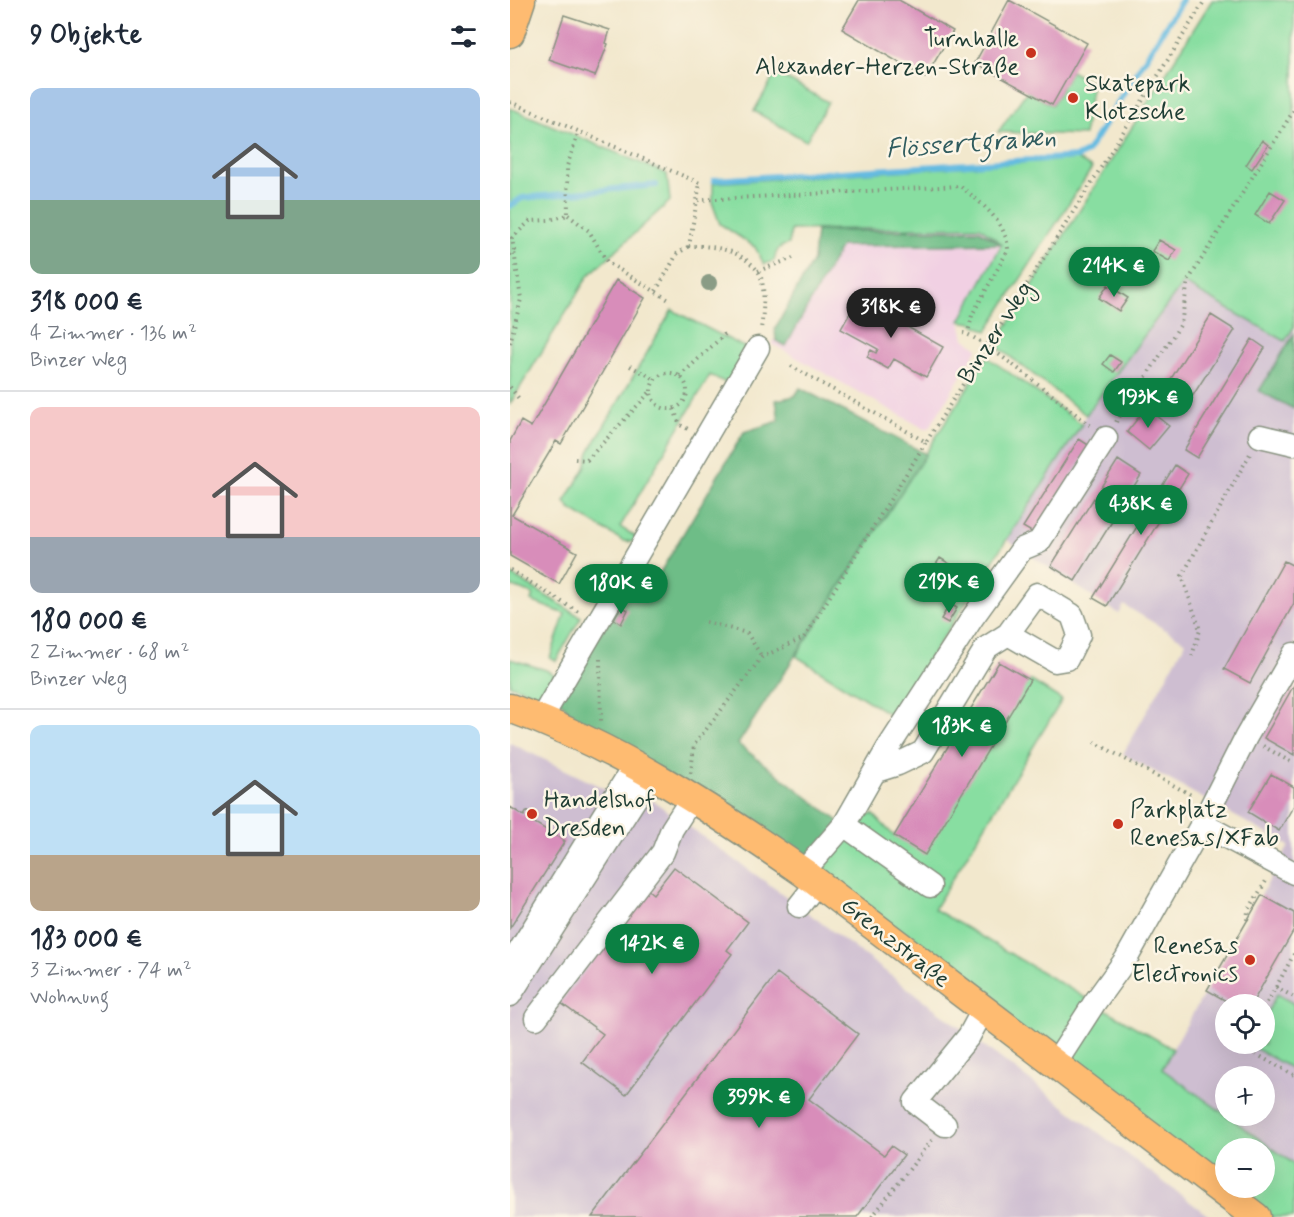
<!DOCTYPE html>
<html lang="de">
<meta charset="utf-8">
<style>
body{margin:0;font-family:Mynerve,sans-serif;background:#f6f6f7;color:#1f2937;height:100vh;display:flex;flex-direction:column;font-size:22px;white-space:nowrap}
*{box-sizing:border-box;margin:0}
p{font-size:20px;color:#747a83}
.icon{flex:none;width:33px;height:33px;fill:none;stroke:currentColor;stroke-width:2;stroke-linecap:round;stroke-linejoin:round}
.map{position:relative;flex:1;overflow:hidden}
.drawer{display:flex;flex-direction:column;background:#fff;width:510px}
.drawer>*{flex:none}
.tools{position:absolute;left:705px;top:994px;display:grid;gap:12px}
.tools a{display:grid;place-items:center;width:60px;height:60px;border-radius:50%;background:#fff;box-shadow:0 6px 24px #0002;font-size:30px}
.price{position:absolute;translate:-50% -51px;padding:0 14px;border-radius:21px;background:#0b8043;color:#fff;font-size:20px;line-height:39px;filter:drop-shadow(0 2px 3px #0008)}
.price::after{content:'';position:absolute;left:50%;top:36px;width:18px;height:14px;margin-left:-9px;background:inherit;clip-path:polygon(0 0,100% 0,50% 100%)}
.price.selected{background:#222;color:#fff}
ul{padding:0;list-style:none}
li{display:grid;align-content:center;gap:12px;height:318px;padding:0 30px}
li+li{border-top:2px solid #e0e1e3}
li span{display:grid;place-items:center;height:186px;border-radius:12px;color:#555}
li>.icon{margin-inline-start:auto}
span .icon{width:108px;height:108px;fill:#fffc;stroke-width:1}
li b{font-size:26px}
h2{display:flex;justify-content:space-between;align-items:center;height:72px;padding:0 30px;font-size:26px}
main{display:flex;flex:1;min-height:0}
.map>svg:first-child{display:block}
.built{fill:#f1d0e3}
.industrial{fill:#cebed1;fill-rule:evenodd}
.green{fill:#88dea1;stroke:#548e6a;stroke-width:1.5;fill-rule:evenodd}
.forest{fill:#6ebd87;stroke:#467d5e;stroke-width:1.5}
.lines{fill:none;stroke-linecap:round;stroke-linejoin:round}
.stream{stroke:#65bbe1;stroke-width:6}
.building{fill:#d88dba}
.minor-casing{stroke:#889280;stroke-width:25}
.major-casing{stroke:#889280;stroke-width:31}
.path{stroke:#889280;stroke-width:4;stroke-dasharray:1.5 4.5;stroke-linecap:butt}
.minor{stroke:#fff;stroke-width:22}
.major{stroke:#febb71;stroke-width:28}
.tree{fill:#8a9c85}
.poi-dot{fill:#c8321e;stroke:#fcf5e5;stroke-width:2}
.labels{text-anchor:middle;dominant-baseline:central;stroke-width:5;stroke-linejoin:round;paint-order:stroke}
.poi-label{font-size:24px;fill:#1f3d34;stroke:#fcf5e5;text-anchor:start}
.street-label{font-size:24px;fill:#1f3d34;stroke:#fcf5e5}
.water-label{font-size:26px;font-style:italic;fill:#305c5f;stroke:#fcf5e5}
</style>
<main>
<section class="drawer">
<h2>9 Objekte<svg class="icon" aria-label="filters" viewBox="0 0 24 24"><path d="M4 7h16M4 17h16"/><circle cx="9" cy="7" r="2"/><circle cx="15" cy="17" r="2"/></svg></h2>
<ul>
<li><span style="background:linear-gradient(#a9c7e8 60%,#7fa58c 0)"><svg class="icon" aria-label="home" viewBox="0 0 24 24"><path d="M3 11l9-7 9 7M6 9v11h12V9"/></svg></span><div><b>318 000 €</b><p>4 Zimmer · 136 m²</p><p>Binzer Weg</p></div></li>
<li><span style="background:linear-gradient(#f6c9c9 70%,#9aa5b1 0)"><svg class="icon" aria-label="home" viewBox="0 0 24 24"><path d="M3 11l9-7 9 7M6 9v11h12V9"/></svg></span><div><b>180 000 €</b><p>2 Zimmer · 68 m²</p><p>Binzer Weg</p></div></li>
<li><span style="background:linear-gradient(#bfe0f5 70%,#b9a48a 0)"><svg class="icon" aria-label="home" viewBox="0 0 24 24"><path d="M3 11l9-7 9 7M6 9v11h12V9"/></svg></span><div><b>183 000 €</b><p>3 Zimmer · 74 m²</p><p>Wohnung</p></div></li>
</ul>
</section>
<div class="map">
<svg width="784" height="1217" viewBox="0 0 784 1217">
<rect width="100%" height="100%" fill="#fcf5e5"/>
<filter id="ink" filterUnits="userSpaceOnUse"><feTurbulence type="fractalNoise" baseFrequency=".0167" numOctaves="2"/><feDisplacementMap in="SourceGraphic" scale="12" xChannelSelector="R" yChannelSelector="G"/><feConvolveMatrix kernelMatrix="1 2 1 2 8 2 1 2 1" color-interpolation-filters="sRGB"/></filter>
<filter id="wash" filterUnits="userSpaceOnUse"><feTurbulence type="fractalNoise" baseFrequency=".008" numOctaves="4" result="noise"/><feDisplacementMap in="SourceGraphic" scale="24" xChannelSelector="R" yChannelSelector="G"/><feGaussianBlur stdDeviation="1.35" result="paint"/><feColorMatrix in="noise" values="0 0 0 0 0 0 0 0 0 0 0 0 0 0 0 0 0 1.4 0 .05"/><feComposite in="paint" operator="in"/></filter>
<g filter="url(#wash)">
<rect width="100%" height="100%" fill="#f2e8cd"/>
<!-- built -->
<path class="built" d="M470,227L493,244L450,321L454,338L468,348L420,427L415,429L262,344L323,229Z"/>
<!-- industrial -->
<path class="industrial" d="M673,283L775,341L784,327V1164L717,1116H754V1077H716L715,1115L651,1069L779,846L613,754L676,642L614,605L609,614L497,540L576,415ZM716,1005H754V1044H716Z
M0,743L97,790L135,795L289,906L700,1217H0Z"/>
<!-- green -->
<path class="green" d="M702,0H784V327L775,341L673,283L576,415L485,345Z
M561,71L582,83L574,135L488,132L517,91L542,105Z
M266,73L318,102L296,141L244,111Z
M0,108L157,174L160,201L78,276L0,404Z
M567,159L582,168L477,331L462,323L450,321L492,244L470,227L281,230L279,244C269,246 266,250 264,261L254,264L245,247L210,224L203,205V183Z
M162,310L238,349L218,384L200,375L110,527L128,538L124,542L113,541L60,509L55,502L75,468L79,452Z
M477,357L572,424L382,716L286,656Z
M0,574L71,617L46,661L40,658L55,614L21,601L23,594L0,586Z
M0,659L36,670L45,675L34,697L0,685Z
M520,680L552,700L424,909L663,1049L652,1069L784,1164V1217H746L293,872L334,825L363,814L384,836ZM716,1149H754V1188H716Z
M767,994L784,1004V1070L739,1045L754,1044L755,1016Z"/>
<!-- forest -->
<path class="forest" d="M469,230L491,244L331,246L276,346L266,341L265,329L303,260L306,231Z
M784,334V409L749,391Z
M290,388L416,454L228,744L334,825L293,872L91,748L49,700L125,576L142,586L234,432L269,421L266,400L285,396Z"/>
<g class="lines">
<!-- stream -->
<path class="stream" d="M204,180L567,157L577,152L672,0
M0,206L12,198L146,185"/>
</g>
<g id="blocks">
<!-- building -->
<path class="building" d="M349,0H389L443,31L415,78L332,29Z
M499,0L577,43L542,105L465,63Z
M54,15L100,30L96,43L98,44L85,76L39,60Z
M752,140L758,145L742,169L736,165Z
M760,191L775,200L759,224L745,215Z
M649,240L666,250L659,261L642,251Z
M106,280L135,298L51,444L46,441L2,515L67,552L49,584L0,556V441L11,421L21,427Z
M598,285L618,298L609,311L589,298Z
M348,299L433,347L416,377L384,359L378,369L357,357L361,350L366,353L368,349L331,329Z
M701,315L725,330L680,400L657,385Z
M742,339L755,348L687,458L674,450Z
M600,355L611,362L604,372L593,364Z
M636,408L659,426L639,450L617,432Z
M569,439L580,446L525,534L513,527Z
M608,460L631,475L565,581L541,566Z
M665,465L678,474L597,606L583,598Z
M430,558L440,564L429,582L419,575Z
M774,561L784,566V603L740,683L714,669Z
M440,604L447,608L438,623L431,619Z
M111,606L118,610L111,624L104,619Z
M489,662L520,680L415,855L384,836Z
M784,685V755L754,738Z
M761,774L784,787V805L769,831L738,812Z
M0,807L14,816L17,811L22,814L26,816L23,822L55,841L0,928Z
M164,867L238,922L217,950L222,954L116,1095L72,1062L93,1034L51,1003L137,889L143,894Z
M752,895L784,913V930L741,1005H723L697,990Z
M267,973L348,1034L299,1099L374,1155L381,1146L394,1155L347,1217H82Z"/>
</g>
</g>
<g filter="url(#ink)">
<use href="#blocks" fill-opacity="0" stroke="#889280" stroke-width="1.5"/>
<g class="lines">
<defs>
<path id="minor" d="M750,436L784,444
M31,719L248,348
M366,771L388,764L413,752L476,648L498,634L545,661L557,659L569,635L562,615L527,594L498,634
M692,824L784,873
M334,825L420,886
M293,872L334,825L378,748L463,617L512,549L529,542L596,438
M289,906L307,883
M0,966L124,766
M0,995L141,774
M26,1018L153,852L162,829L182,798
M545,1064L585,1002L616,959L692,824L736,737L784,654
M435,1125L405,1102L459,1036L473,1010"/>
<path id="major" d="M0,33L11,0
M0,708C106,746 201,808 293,872L746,1217"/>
</defs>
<!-- minor casing -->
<use href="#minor" class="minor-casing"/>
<!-- major casing -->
<use href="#major" class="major-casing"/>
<!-- path -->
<path class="path" d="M0,102L190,183L179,246C203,245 231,250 247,270C257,281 253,315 251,329
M188,200L450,186C470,202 497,222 498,250L462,315L458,333
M58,215L79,231L97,262L159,300
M0,255L4,250L2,238L20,221L39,220L58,215L57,166L69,131
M248,271L283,258
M146,291L167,254L179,246
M453,333C468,334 563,412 581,426
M0,343L11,299L4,251
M120,366L145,379
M281,366L416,442L569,203L695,0
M141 391a18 18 0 1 1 36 0a18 18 0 1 1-36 0Z
M170,376L217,332
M0,387L10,400
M164,409L170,425L178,429
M606,422L671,324L678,281L784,110
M65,459L77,460L141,391
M0,570L70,613
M196,622L237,633L252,657
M682,656L690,630L672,576L741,452
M90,659L91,723
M584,742L683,796
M753,746L784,764
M181,773L184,745L252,657L294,638L416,442
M737,920L738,911L756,881
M766,987L784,954
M754,1008L766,987L784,997
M735,1044L733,1047L784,1075
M362,1217L423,1139"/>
<!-- minor -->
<use href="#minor" class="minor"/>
<!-- major -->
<use href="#major" class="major"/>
</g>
<!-- trees -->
<circle class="tree" cx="199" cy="283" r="8"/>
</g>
<!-- markers -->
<g class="poi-dot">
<circle cx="521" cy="53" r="6"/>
<circle cx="563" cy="98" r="6"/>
<circle cx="22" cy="814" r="6"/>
<circle cx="608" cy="824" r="6"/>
<circle cx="740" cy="960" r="6"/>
</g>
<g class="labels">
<!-- poi labels -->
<g class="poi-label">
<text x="509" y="39" text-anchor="end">Turnhalle<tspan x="509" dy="28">Alexander-Herzen-Straße</tspan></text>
<text x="575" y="84">Skatepark<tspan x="575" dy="28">Klotzsche</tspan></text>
<text x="34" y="800">Handelshof<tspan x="34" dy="28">Dresden</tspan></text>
<text x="620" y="810">Parkplatz<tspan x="620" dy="28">Renesas/XFab</tspan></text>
<text x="728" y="946" text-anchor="end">Renesas<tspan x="728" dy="28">Electronics</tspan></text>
</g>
<!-- street labels -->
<g class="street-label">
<text transform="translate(486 333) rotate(-57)">Binzer Weg</text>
<text transform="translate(385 943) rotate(38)">Grenzstraße</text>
</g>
<!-- water labels -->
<g class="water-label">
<text transform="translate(461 144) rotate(-4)">Flössertgraben</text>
</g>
</g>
</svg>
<div class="tools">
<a><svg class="icon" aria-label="locate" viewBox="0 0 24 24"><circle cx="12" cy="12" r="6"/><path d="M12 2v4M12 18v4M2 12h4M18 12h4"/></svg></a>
<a>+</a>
<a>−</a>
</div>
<b class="price" style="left:604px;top:298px">214K €</b>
<b class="price selected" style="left:381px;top:339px">318K €</b>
<b class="price" style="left:638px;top:429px">193K €</b>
<b class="price" style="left:631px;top:536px">438K €</b>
<b class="price" style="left:439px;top:614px">219K €</b>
<b class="price" style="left:111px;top:615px">180K €</b>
<b class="price" style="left:452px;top:758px">183K €</b>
<b class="price" style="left:142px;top:975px">142K €</b>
<b class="price" style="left:249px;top:1129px">399K €</b>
</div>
</main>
